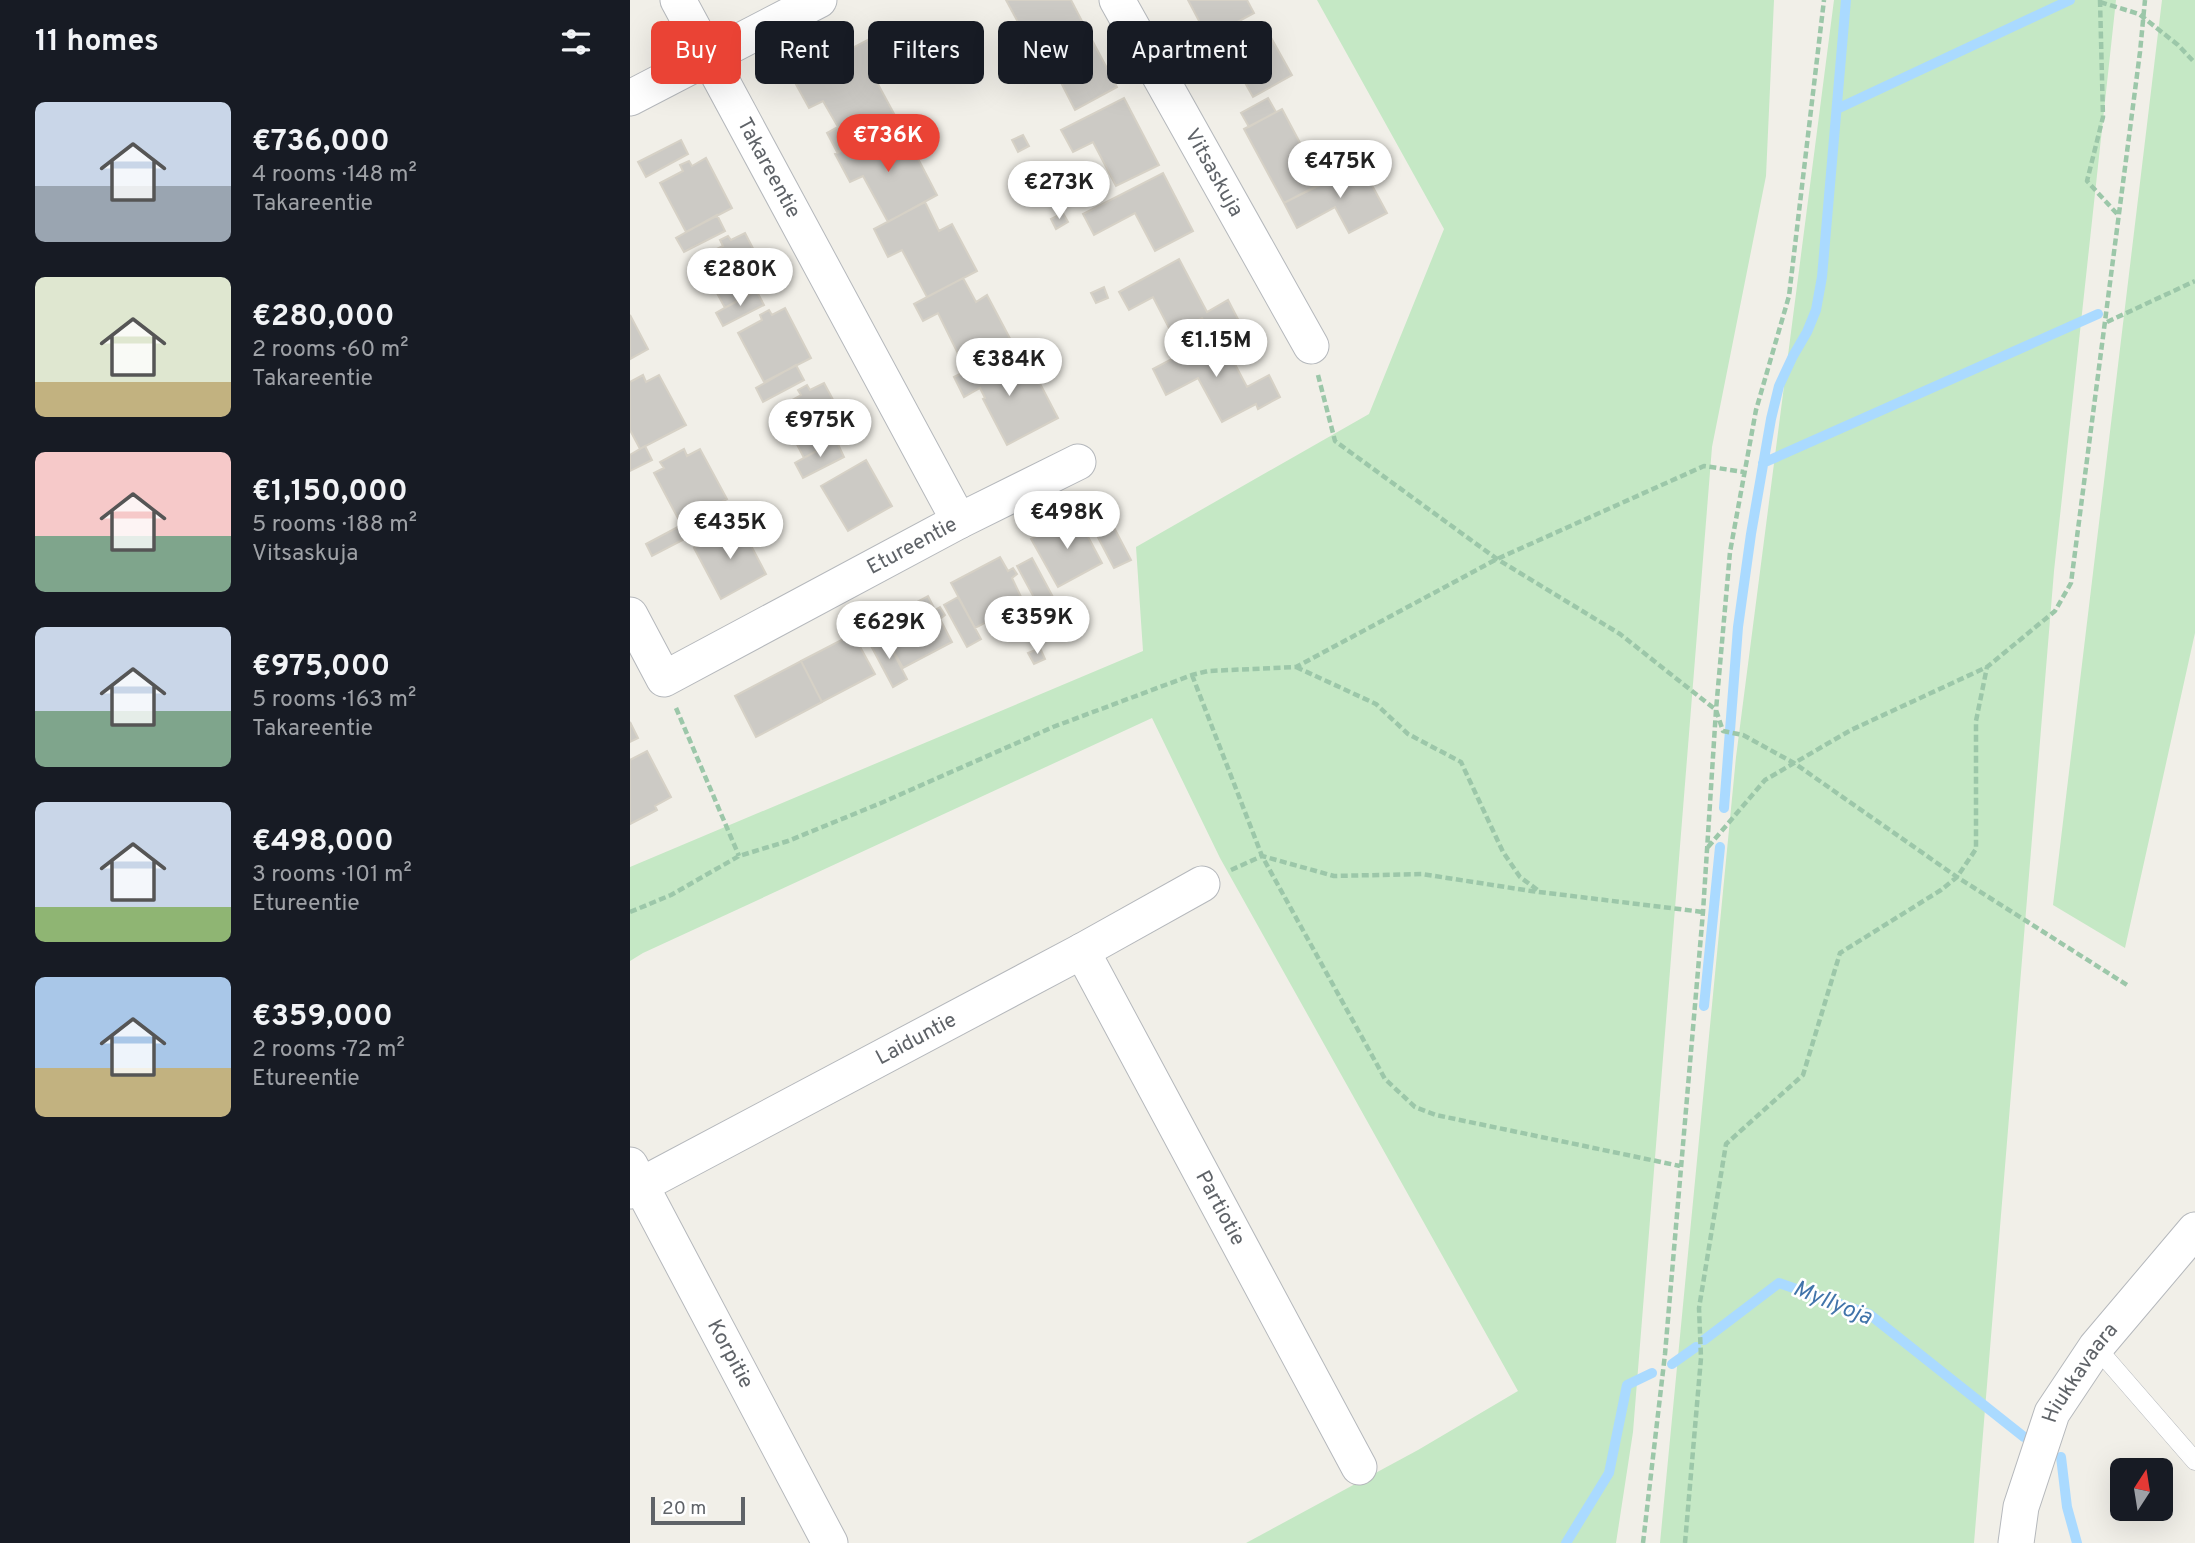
<!DOCTYPE html>
<meta charset="utf-8">
<style>
body{margin:0;font-family:Overpass,sans-serif;background:#242831;color:#f1f3f6;height:100vh;display:flex;flex-direction:column;font-size:26px;white-space:nowrap}
*{box-sizing:border-box;margin:0}
p{font-size:23px;color:#9ea1a6}
.icon{flex:none;width:38px;height:38px;fill:none;stroke:currentColor;stroke-width:2;stroke-linecap:round;stroke-linejoin:round}
.map{position:relative;flex:1;overflow:hidden}
.drawer{display:flex;flex-direction:column;background:#171b24;width:630px}
.drawer>*{flex:none}
.guide{position:absolute;left:21px;top:21px;width:665px;height:63px;display:flex;gap:14px}
.needle{width:46px;rotate:12deg}
.controls{position:absolute;left:1480px;top:1458px;display:grid;gap:14px}
.controls a{display:grid;place-items:center;width:63px;height:63px;border-radius:10px;background:#171b24;box-shadow:0 7px 28px #0002;font-size:35px}
.scale{position:absolute;left:21px;bottom:18px;width:94px;box-sizing:border-box;padding-left:7px;border:4px solid #5f6368;border-top:0;font-size:19px;line-height:24px;white-space:nowrap;color:#5f6368;-webkit-text-stroke:5px #fff;paint-order:stroke}
.price{position:absolute;translate:-50% -60px;padding:0 16px;border-radius:24px;background:#fff;color:#222;font-size:23px;line-height:46px;filter:drop-shadow(0 2px 4px #0008)}
.price::after{content:'';position:absolute;left:50%;top:42px;width:21px;height:16px;margin-left:-10px;background:inherit;clip-path:polygon(0 0,100% 0,50% 100%)}
.price.active{background:#ea4335;color:#fff}
ul{padding:0;list-style:none}
li{display:flex;align-items:center;gap:21px;height:175px;padding:0 35px}
li span{display:grid;place-items:center;flex:none;width:196px;height:140px;border-radius:10px;color:#555}
li>.icon{margin-inline-start:auto}
span .icon{width:84px;height:84px;fill:#fffc;stroke-width:1}
li b{font-size:30px}
h2{display:flex;justify-content:space-between;align-items:center;height:84px;padding:0 35px;font-size:30px}
.pill{padding:0 24px;border-radius:10px;background:#171b24;box-shadow:0 7px 28px #0002;font-size:24px;line-height:63px}
.pill.active{background:#ea4335;color:#fff}
main{display:flex;flex:1;min-height:0}
.map>svg:first-child{display:block}
.green{fill:#c5e8c5}
.lines{fill:none;stroke-linecap:round;stroke-linejoin:round}
.stream{stroke:#aadaff;stroke-width:10}
.building{fill:#cccac5;stroke:#d6d1c6;stroke-width:2}
.service-casing{stroke:#b5b8bc;stroke-width:19}
.minor-casing{stroke:#b5b8bc;stroke-width:37}
.path{stroke:#9cc7a9;stroke-width:4.5;stroke-dasharray:7 3.5;stroke-linecap:butt}
.service{stroke:#fff;stroke-width:18}
.minor{stroke:#fff;stroke-width:35}
.labels{text-anchor:middle;dominant-baseline:central;stroke-width:5;stroke-linejoin:round;paint-order:stroke}
.street-label{font-size:21px;fill:#5f6368;stroke:#fff}
.water-label{font-size:23px;font-style:italic;fill:#4174aa;stroke:#fff}
</style>
<main>
<section class="drawer">
<h2>11 homes<svg class="icon" aria-label="filters" viewBox="0 0 24 24"><path d="M4 7h16M4 17h16"/><circle cx="9" cy="7" r="2"/><circle cx="15" cy="17" r="2"/></svg></h2>
<ul>
<li><span style="background:linear-gradient(#c9d6e8 60%,#9aa5b1 0)"><svg class="icon" aria-label="home" viewBox="0 0 24 24"><path d="M3 11l9-7 9 7M6 9v11h12V9"/></svg></span><div><b>€736,000</b><p>4 rooms · 148 m²</p><p>Takareentie</p></div></li>
<li><span style="background:linear-gradient(#dfe7d0 75%,#c2b280 0)"><svg class="icon" aria-label="home" viewBox="0 0 24 24"><path d="M3 11l9-7 9 7M6 9v11h12V9"/></svg></span><div><b>€280,000</b><p>2 rooms · 60 m²</p><p>Takareentie</p></div></li>
<li><span style="background:linear-gradient(#f6c9c9 60%,#7fa58c 0)"><svg class="icon" aria-label="home" viewBox="0 0 24 24"><path d="M3 11l9-7 9 7M6 9v11h12V9"/></svg></span><div><b>€1,150,000</b><p>5 rooms · 188 m²</p><p>Vitsaskuja</p></div></li>
<li><span style="background:linear-gradient(#c9d6e8 60%,#7fa58c 0)"><svg class="icon" aria-label="home" viewBox="0 0 24 24"><path d="M3 11l9-7 9 7M6 9v11h12V9"/></svg></span><div><b>€975,000</b><p>5 rooms · 163 m²</p><p>Takareentie</p></div></li>
<li><span style="background:linear-gradient(#c9d6e8 75%,#8fb573 0)"><svg class="icon" aria-label="home" viewBox="0 0 24 24"><path d="M3 11l9-7 9 7M6 9v11h12V9"/></svg></span><div><b>€498,000</b><p>3 rooms · 101 m²</p><p>Etureentie</p></div></li>
<li><span style="background:linear-gradient(#a9c7e8 65%,#c2b280 0)"><svg class="icon" aria-label="home" viewBox="0 0 24 24"><path d="M3 11l9-7 9 7M6 9v11h12V9"/></svg></span><div><b>€359,000</b><p>2 rooms · 72 m²</p><p>Etureentie</p></div></li>
</ul>
</section>
<div class="map">
<svg width="1565" height="1543" viewBox="0 0 1565 1543">
<rect width="100%" height="100%" fill="#f1efe8"/>
<!-- green -->
<path class="green" d="M687,0H1144L1136,176L1082,447L1003,1432L986,1543H616L788,1450L888,1391L590,858L522,718L13,953L0,961V867L513,651L506,547L739,414L814,229Z
M1204,0H1486L1424,571L1344,1543H1030L1106,757Z
M1532,0H1565V633L1495,948L1423,905Z"/>
<g class="lines">
<!-- stream -->
<path class="stream" d="M1207,109L1440,0
M1133,463L1468,314
M1094,808L1108,627L1121,534L1141,419L1149,386L1163,356L1177,332L1186,310L1192,277L1216,0
M1074,1006L1090,847
M1074,1340L1149,1283L1239,1314L1394,1437
M1042,1364L1066,1347
M1431,1457L1437,1507L1447,1543
M936,1543L979,1473L997,1385L1022,1373"/>
</g>
<!-- building -->
<path class="building" d="M376,0H441L453,23L403,50Z
M558,0H617L624,13L578,38Z
M453,23L487,87L445,110L424,69L395,83L383,60Z
M635,27L662,75L623,97L596,49Z
M249,34L265,64L243,75L268,121L207,152L197,133L208,127L193,101L179,108L163,79Z
M494,98L529,165L486,186L463,142L443,152L431,130Z
M638,98L646,112L619,127L611,113Z
M652,109L692,184L654,203L614,129Z
M254,128L269,156L283,149L307,195L258,222L233,176L220,182L205,154Z
M393,135L399,146L388,152L382,140Z
M51,140L58,154L16,177L8,162Z
M76,158L102,208L56,232L30,183L53,171L50,165L59,161L62,166Z
M730,163L757,213L719,233L705,207L667,228L654,203Z
M533,173L563,231L525,251L505,213L464,235L453,214Z
M295,202L309,231L322,224L347,271L297,297L272,250L258,257L244,229Z
M433,213L438,222L426,229L421,219Z
M87,215L95,231L54,252L46,238Z
M115,233L141,283L95,308L68,258L93,246L90,240L98,236L101,240Z
M549,259L577,312L598,300L610,323L582,337L572,318L542,334L523,297L499,310L489,292Z
M333,278L346,302L357,295L384,346L336,370L308,313L293,321L284,304Z
M474,287L478,298L466,303L461,293Z
M126,290L134,305L93,326L86,313Z
M155,308L181,358L134,382L108,333L132,320L130,315L139,310L142,315Z
M0,315L18,349L0,359Z
M589,334L617,387L639,375L650,397L628,409L626,404L592,422L568,378L536,395L523,369Z
M372,352L387,381L404,372L428,418L377,445L353,399L355,398L350,388L334,397L324,377Z
M166,365L174,380L133,402L126,388Z
M13,375L16,382L29,375L56,425L10,449L0,430V382Z
M194,383L221,433L174,458L148,408L171,395L168,390L177,385L180,390Z
M206,440L214,457L173,478L165,463Z
M15,446L22,460L0,471V455Z
M54,449L57,456L70,449L97,499L51,524L24,473L34,468L30,462Z
M236,460L262,506L218,531L191,486Z
M446,514L472,563L428,587L401,539Z
M479,518L501,560L484,568L462,526Z
M57,522L64,534L22,556L16,544Z
M109,523L136,574L91,599L64,548Z
M370,557L378,571L383,568L387,574L382,578L394,603L345,628L321,583Z
M402,558L423,597L408,605L387,566Z
M298,596L305,610L310,607L315,615L310,619L322,642L273,668L248,623Z
M328,597L351,639L337,647L314,605Z
M223,634L245,674L192,702L171,661Z
M255,636L277,679L263,687L240,644Z
M410,648L415,659L404,664L398,653Z
M171,661L192,702L126,737L105,696Z
M0,722L8,738L0,742Z
M17,751L41,797L25,806L27,810L0,824V760Z"/>
<g class="lines">
<defs>
<path id="service" d="M1466,1347L1565,1461"/>
<g id="minor">
<path id="s1" d="M48,0L329,521"/>
<path id="s2" d="M487,0L681,346"/>
<path d="M0,98L189,0"/>
<path id="s3" d="M0,615L34,679L329,521L448,462"/>
<path id="s4" d="M452,951L729,1467"/>
<path id="s5" d="M0,1165L200,1543"/>
<path id="s6" d="M0,1191L452,951L572,884"/>
<path id="s7" d="M1386,1543L1391,1507L1422,1413L1466,1347L1565,1230"/>
</g>
</defs>
<!-- service casing -->
<use href="#service" class="service-casing"/>
<!-- minor casing -->
<use href="#minor" class="minor-casing"/>
<!-- path -->
<path class="path" d="M1470,0L1473,117L1457,181L1489,216
M1470,2L1509,14L1548,45L1565,63
M1477,322L1565,281
M688,375L705,441L867,559L990,634L1086,710L1093,731L1113,735L1164,763L1327,877L1497,985
M666,667L746,704L778,734L831,762L873,852L890,877L909,891
M562,675L632,856L755,1079L785,1107L806,1115L1050,1166
M46,708L109,856
M1078,847L1135,780L1221,730L1357,667L1425,611L1441,583L1510,52L1515,0
M601,870L632,856L704,876L792,874L901,891L1073,912
M0,912L41,895L109,856L158,841L251,803L423,727L562,675L578,671L666,667L867,559L1074,466L1114,472
M1013,1543L1035,1354L1073,912L1086,710L1100,552L1126,410L1159,296L1194,0
M1055,1543L1071,1358L1069,1308L1096,1144L1173,1075L1210,953L1311,890L1327,877L1346,849V721L1357,667"/>
<!-- service -->
<use href="#service" class="service"/>
<!-- minor -->
<use href="#minor" class="minor"/>
</g>
<g class="labels">
<!-- street labels -->
<g class="street-label">
<text stroke="none"><textPath href="#s1" startOffset="191">Takareentie</textPath></text>
<text stroke="none"><textPath href="#s2" startOffset="198">Vitsaskuja</textPath></text>
<text stroke="none"><textPath href="#s3" startOffset="354">Etureentie</textPath></text>
<text stroke="none"><textPath href="#s6" startOffset="324">Laiduntie</textPath></text>
<text stroke="none"><textPath href="#s4" startOffset="292">Partiotie</textPath></text>
<text stroke="none"><textPath href="#s5" startOffset="214">Korpitie</textPath></text>
<text stroke="none"><textPath href="#s7" startOffset="184">Hiukkavaara</textPath></text>
</g>
<!-- water labels -->
<g class="water-label">
<text transform="translate(1202 1304) rotate(22)">Myllyoja</text>
</g>
</g>
</svg>
<div class="controls">
<a><svg class="needle" viewBox="-14 -14 28 28"><path d="M0-13l5 13h-10z" fill="#e53935"/><path d="M0 13l5-13h-10z" fill="#9ea1a6"/></svg></a>
</div>
<div class="scale">20 m</div>
<b class="price active" style="left:258px;top:174px">€736K</b>
<b class="price" style="left:710px;top:200px">€475K</b>
<b class="price" style="left:429px;top:221px">€273K</b>
<b class="price" style="left:110px;top:308px">€280K</b>
<b class="price" style="left:586px;top:379px">€1.15M</b>
<b class="price" style="left:379px;top:398px">€384K</b>
<b class="price" style="left:190px;top:459px">€975K</b>
<b class="price" style="left:437px;top:551px">€498K</b>
<b class="price" style="left:100px;top:561px">€435K</b>
<b class="price" style="left:407px;top:656px">€359K</b>
<b class="price" style="left:259px;top:661px">€629K</b>
<div class="guide">
<a class="pill active">Buy</a>
<a class="pill">Rent</a>
<a class="pill">Filters</a>
<a class="pill">New</a>
<a class="pill">Apartment</a>
</div>
</div>
</main>
